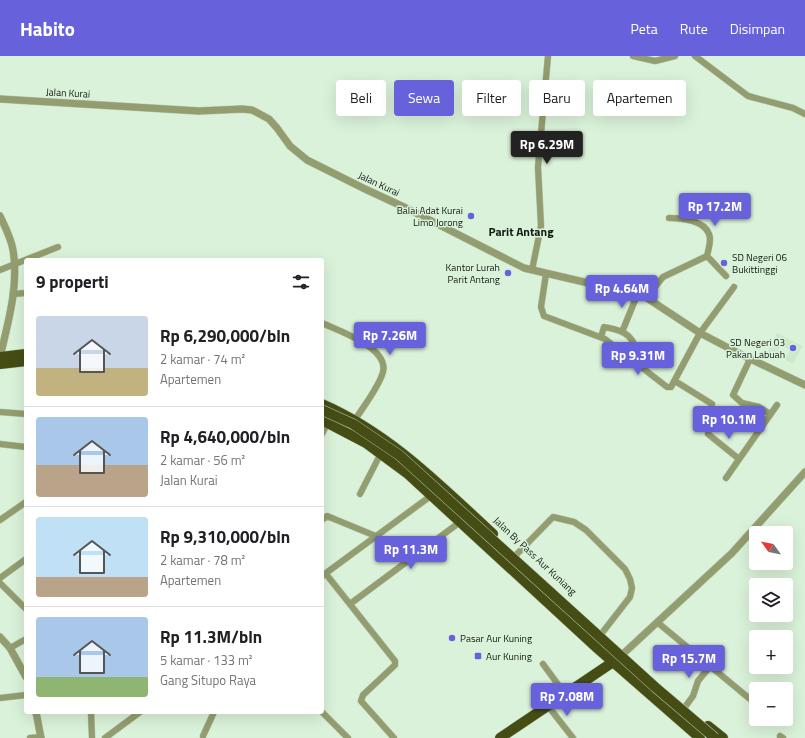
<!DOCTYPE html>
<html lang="id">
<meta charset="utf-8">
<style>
body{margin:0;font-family:"Titillium Web",sans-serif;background:#f2f2f2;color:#202124;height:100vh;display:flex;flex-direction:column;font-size:15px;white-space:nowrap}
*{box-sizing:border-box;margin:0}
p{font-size:13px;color:#757577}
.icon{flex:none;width:22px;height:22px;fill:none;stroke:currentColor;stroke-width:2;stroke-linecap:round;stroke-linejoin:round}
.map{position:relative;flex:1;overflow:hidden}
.side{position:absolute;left:24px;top:202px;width:300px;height:456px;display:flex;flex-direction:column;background:#fff;border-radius:4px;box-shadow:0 4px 16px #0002}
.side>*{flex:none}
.guide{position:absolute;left:336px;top:24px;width:380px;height:36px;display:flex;gap:8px}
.needle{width:26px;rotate:303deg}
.tools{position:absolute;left:749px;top:470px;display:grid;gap:8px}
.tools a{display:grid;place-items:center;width:44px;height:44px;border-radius:4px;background:#fff;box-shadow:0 4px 16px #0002;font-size:20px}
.price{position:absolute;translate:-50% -34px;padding:0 9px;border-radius:4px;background:#6762dc;color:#fff;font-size:13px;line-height:26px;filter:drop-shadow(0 1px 2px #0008)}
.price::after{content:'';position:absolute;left:50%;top:24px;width:12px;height:9px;margin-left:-6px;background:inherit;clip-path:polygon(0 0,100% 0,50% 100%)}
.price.current{background:#222;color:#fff}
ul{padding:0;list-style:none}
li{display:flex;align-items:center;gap:12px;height:100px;padding:0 12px}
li+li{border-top:1px solid #e0e0e0}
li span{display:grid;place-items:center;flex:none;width:112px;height:80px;border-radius:4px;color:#555}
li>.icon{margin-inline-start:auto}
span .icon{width:48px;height:48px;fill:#fffc;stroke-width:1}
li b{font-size:17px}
h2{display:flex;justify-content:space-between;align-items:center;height:48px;padding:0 12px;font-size:17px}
.chip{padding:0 14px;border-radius:4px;background:#fff;box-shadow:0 4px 16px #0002;font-size:14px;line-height:36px}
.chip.current{background:#6762dc;color:#fff}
header{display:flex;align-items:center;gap:24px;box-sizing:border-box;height:56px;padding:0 20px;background:#6762dc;color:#fff}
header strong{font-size:19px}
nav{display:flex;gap:22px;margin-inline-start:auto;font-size:14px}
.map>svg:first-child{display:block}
.built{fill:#cceacb}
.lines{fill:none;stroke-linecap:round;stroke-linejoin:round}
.minor-casing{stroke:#b6cbb5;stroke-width:7}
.tertiary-casing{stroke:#b6cbb5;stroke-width:8}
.trunk-casing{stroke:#b6cbb5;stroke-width:11}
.minor{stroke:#949d6f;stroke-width:6}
.tertiary{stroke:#949d6f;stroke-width:7}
.trunk{stroke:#464d14;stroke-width:10}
.trunk-bridge-casing{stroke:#b6cbb5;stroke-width:11;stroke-linecap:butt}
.trunk-bridge{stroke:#464d14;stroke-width:10}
.poi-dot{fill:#6762dc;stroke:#daf2d9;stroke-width:1.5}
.labels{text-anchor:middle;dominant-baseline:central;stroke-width:3;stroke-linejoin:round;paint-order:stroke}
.street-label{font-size:10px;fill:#121b12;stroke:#daf2d9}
.poi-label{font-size:10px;fill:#121b12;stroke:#daf2d9;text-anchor:end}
.quarter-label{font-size:12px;font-weight:bold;fill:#121b12;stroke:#daf2d9}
</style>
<header>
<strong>Habito</strong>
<nav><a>Peta</a><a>Rute</a><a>Disimpan</a></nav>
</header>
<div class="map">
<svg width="805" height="682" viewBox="0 0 805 682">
<rect width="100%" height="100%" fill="#daf2d9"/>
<!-- built -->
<path class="built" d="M777,277L802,290L793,308L785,304L790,294L781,289L776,299L768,295Z"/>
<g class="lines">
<defs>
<path id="minor" d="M633,0L655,5L675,0
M695,0L748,40L793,52L805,58
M669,162C681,162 704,164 709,178C712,185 708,194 707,200L726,220
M0,214L58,191
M532,214L541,170L538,111L548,0
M546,218L541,251L544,260L605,283L667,331H671L700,277L734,231
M13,238L26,237
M647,241L663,221L707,200
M322,267C340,275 389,292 383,316C379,331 363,351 355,364
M622,276L638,237
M601,281L604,271C615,273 627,275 633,286L629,302
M750,303L733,339L742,347L759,351L770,358
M675,325L712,348
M0,356L26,358
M322,378L328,366
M708,378L739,403
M0,388L26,391
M726,422L777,349
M360,438L381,397
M0,464L26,446
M322,464L327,460L378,481
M516,499L553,461L574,466L586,474L625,513L630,523L632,532L630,541L602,577
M326,518L395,605V609L363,639L361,645L394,682
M322,520L432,439
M0,522L26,503
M0,527L26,553
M350,548L460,466
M657,566L756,648
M10,592L26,583
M543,608L565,638
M786,633L788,631
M0,642L26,639
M548,650L573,682
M685,651L693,640L698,625L711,609
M91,656L92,682
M322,656L348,682
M203,680L214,656
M780,680L783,682
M30,682L41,681
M105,682L140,656"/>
<path id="tertiary" d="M0,43L199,55L242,53L252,54L269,63L277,72L290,90L307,104L365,133L406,152L524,212L644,240L700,277L740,298L805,329
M0,160C5,171 11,182 13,194C19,229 8,267 0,301
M0,581L10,592L26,621
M624,597L732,497L805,416
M36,656L41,682"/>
<path id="trunk" d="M0,301L26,298
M0,308L26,305
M322,348C389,377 440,429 493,478
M322,364L366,387L408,418L597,592L700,682
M708,670L723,682
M500,682L613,606"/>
</defs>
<!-- minor casing -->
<use href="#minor" class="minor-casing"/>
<!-- tertiary casing -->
<use href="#tertiary" class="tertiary-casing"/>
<!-- trunk casing -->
<use href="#trunk" class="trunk-casing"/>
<!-- minor -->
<use href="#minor" class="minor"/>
<!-- tertiary -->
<use href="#tertiary" class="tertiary"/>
<!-- trunk -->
<use href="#trunk" class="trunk"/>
<defs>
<path id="trunk-bridge" d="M322,354L353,368L399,399L655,631L715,682"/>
</defs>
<!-- trunk-bridge casing -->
<use href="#trunk-bridge" class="trunk-bridge-casing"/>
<!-- trunk-bridge -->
<use href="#trunk-bridge" class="trunk-bridge"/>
</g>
<!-- markers -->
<g class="poi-dot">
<circle cx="471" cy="160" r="4"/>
<circle cx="724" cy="207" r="4"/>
<circle cx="508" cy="217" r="4"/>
<circle cx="793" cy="292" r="4"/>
<circle cx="452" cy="582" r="4"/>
<rect x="474" y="596" width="8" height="8" rx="2"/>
</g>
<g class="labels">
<!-- street labels -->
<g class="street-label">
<text transform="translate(68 37) rotate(3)">Jalan Kurai</text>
<text transform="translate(379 128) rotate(25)">Jalan Kurai</text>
<text transform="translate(535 500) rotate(43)">Jalan By Pass Aur Kuniang</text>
</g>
<!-- poi labels -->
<g class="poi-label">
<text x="463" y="154">Balai Adat Kurai<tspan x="463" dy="12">Limo Jorong</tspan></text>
<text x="732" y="201" text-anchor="start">SD Negeri 06<tspan x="732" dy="12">Bukittinggi</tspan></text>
<text x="500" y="211">Kantor Lurah<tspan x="500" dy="12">Parit Antang</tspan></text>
<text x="785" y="286">SD Negeri 03<tspan x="785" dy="12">Pakan Labuah</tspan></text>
<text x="460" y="582" text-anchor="start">Pasar Aur Kuning</text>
<text x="486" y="600" text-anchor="start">Aur Kuning</text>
</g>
<!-- quarter labels -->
<g class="quarter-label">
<text x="521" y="175">Parit Antang</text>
</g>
</g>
</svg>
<div class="tools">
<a><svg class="needle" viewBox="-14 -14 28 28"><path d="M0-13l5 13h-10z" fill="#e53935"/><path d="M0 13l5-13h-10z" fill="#757577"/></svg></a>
<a><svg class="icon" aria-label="layers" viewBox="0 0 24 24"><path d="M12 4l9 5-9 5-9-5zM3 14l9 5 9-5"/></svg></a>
<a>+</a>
<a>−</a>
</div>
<b class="price current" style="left:547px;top:109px">Rp 6.29M</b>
<b class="price" style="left:715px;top:171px">Rp 17.2M</b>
<b class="price" style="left:622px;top:253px">Rp 4.64M</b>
<b class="price" style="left:390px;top:300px">Rp 7.26M</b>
<b class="price" style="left:638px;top:320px">Rp 9.31M</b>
<b class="price" style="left:729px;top:384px">Rp 10.1M</b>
<b class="price" style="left:411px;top:514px">Rp 11.3M</b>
<b class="price" style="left:689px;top:623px">Rp 15.7M</b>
<b class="price" style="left:567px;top:661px">Rp 7.08M</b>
<div class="guide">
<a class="chip">Beli</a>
<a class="chip current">Sewa</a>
<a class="chip">Filter</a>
<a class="chip">Baru</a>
<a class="chip">Apartemen</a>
</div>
<section class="side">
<h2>9 properti<svg class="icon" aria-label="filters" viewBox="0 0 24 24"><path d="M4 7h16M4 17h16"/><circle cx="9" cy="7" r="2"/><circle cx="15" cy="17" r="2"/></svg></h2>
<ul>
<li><span style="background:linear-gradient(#c9d6e8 65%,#c2b280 0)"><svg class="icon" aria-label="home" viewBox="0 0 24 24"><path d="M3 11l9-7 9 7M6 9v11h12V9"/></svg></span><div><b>Rp 6,290,000/bln</b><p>2 kamar · 74 m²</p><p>Apartemen</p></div></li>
<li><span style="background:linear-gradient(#a9c7e8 60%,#b9a48a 0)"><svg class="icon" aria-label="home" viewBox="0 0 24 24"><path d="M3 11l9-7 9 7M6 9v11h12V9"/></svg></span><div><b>Rp 4,640,000/bln</b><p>2 kamar · 56 m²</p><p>Jalan Kurai</p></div></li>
<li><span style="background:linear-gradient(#bfe0f5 75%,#b9a48a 0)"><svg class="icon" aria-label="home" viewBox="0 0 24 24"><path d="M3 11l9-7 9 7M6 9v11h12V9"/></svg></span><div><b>Rp 9,310,000/bln</b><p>2 kamar · 78 m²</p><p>Apartemen</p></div></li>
<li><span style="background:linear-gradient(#a9c7e8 75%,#8fb573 0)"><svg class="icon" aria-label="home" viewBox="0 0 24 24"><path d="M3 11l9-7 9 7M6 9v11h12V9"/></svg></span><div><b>Rp 11.3M/bln</b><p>5 kamar · 133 m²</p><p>Gang Situpo Raya</p></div></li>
</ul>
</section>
</div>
